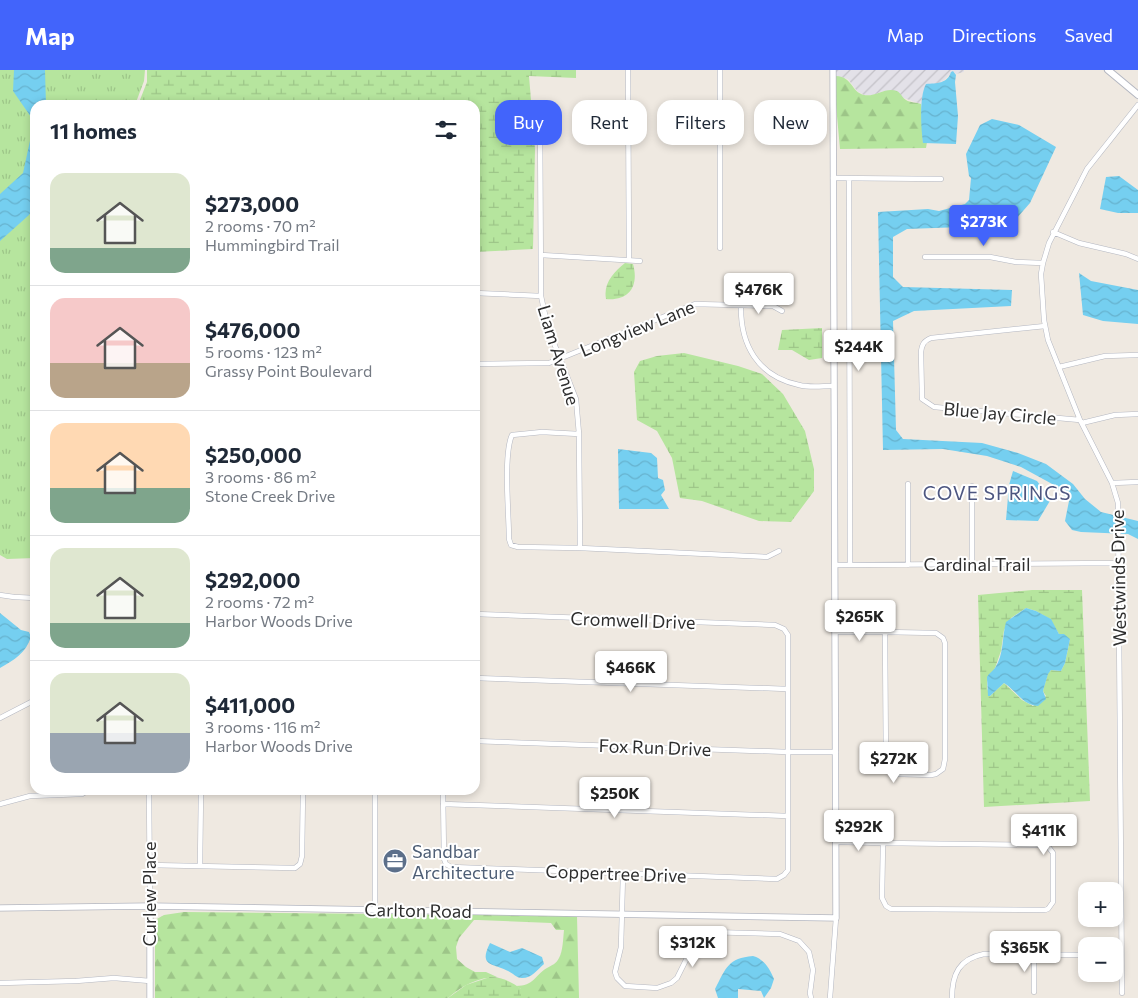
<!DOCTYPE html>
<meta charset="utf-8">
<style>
body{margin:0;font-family:Commissioner,sans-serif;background:#f2f2f3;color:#1f2937;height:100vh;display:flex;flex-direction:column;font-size:19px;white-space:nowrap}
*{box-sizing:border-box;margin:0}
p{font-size:16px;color:#747a83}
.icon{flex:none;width:28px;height:28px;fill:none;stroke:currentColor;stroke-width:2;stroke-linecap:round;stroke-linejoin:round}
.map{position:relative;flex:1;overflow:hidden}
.details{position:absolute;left:30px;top:30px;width:450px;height:695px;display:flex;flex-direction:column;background:#fff;border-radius:15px;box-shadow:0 2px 8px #0003}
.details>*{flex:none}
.banner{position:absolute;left:495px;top:30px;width:475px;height:45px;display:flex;gap:10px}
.fabs{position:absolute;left:1078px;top:812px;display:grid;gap:10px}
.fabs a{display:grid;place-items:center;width:45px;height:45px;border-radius:10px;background:#fff;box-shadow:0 2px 8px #0003;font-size:25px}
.price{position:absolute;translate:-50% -42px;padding:0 11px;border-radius:5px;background:#fff;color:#222;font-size:16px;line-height:32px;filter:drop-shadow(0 1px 2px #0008)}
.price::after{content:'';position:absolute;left:50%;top:30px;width:15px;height:11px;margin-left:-8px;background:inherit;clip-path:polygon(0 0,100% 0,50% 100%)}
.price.on{background:#4264fb;color:#fff}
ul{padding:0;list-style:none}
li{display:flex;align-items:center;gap:15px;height:125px;padding:0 20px}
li+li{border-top:1px solid #e0e1e3}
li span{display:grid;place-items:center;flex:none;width:140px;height:100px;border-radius:15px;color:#555}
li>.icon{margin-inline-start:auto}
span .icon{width:60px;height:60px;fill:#fffc;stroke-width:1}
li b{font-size:21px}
h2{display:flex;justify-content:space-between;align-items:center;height:60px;padding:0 20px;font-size:21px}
.chip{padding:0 18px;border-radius:15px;background:#fff;box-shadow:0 2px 8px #0003;font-size:18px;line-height:45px}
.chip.on{background:#4264fb;color:#fff}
header{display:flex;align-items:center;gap:30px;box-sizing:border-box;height:70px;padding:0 25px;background:#4264fb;color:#fff}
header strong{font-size:24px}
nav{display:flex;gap:28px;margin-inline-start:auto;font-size:18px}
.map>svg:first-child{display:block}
.industrial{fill:url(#industrial-furrows)}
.grass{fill:url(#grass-tufts)}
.forest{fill:url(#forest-firs)}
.wetland{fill:url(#wetland-marsh);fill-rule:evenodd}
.water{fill:url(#water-waves)}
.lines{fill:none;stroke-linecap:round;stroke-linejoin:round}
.minor-casing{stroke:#b4b7c1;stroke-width:5.5}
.tertiary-casing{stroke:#b4b7c1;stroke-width:7}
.secondary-casing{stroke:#b4b7c1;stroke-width:8}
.minor{stroke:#fff;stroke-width:4.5}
.tertiary{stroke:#fff;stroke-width:5.5}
.secondary{stroke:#fff;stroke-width:6}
.labels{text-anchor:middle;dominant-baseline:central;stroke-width:4;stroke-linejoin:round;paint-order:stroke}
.street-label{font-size:18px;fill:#2e2e2e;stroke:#fff}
.service-label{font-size:18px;fill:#4e5e75;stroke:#fff;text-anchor:start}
.neighbourhood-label{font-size:19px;letter-spacing:1px;fill:#4d5680;stroke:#fff}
</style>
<header>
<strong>Map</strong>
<nav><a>Map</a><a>Directions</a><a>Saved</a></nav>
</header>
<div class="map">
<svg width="1138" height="928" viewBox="0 0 1138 928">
<defs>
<pattern id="industrial-furrows" width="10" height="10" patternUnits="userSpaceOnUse" patternTransform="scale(1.25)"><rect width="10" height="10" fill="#e3e1e8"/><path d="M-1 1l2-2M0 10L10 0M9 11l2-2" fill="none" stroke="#c3c1c7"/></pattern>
<pattern id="grass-tufts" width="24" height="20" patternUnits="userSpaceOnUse" patternTransform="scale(1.25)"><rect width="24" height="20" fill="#b6e59e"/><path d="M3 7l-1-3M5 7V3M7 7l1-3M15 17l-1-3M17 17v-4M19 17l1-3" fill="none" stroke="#9dc588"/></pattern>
<pattern id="forest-firs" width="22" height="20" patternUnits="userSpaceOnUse" patternTransform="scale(1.25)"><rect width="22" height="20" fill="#b6e59e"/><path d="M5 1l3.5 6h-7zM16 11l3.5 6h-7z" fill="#9dc588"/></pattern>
<pattern id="wetland-marsh" width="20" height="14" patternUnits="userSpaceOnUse" patternTransform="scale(1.25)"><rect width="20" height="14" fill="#b6e59e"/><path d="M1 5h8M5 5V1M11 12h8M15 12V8" fill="none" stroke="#9dc588"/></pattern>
<pattern id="water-waves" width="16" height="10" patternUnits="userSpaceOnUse" patternTransform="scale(1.25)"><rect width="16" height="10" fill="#75cff0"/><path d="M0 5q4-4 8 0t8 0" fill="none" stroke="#66b2ce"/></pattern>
</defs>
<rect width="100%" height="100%" fill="#efe9e1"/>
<!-- industrial -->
<path class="industrial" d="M836,0H964V2L956,4L953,1L942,12L924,19L921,34L884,21L873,25H864L857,21L848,9L836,6Z"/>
<!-- grass -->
<path class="grass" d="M0,0H145L144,11L135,35H35V488L7,489L0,485Z"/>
<!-- forest -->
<path class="forest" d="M836,6C853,7 851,22 864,25C873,27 882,20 891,20C901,20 900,26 906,30C910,33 917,32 921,34L923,73L927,72L926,78L840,79L836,35Z
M184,842L577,846L579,928H521V919L516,916C534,916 535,905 547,898C552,895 556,894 559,888C563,881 563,869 564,860H556L551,853L478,850H474L459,868L456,877L457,889L466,897L475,902H486L497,907C479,907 461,916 448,928H155V850L164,845Z"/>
<!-- wetland -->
<path class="wetland" d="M147,0H576V8L529,6L535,79L533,179L475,182V35H138L147,12Z
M625,193L633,194C639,215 630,231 606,229C603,213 614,202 625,193Z
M822,258V288L809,290L792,280H778L782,260Z
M684,283L738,296L762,304L783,324L805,361L814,399V421L791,452L759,451L702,431L680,428L672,388L657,361L637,350L634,302L640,291L657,286Z
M1032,520H1082L1090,731L984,737L978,525ZM1026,538L1036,541L1050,549L1059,564L1070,569L1065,593L1061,601L1051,600L1048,603L1043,621L1046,626L1033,636L1022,630L1004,613L990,626L987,618V612L995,598L1001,581L1004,560L1011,548Z
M490,907C502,907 512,912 521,919V928H448L466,915Z"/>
<!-- water -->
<path class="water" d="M14,0H45L46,35H35V136L29,145L0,171V124L23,103L33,57L31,47L13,21Z
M953,1L956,5L955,12L958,46L956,74L923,73C921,58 919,27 926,14C937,13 947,14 951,2Z
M992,49L1019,55L1056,77L1030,133L1008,158L962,157L907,159L893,167V207L903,217L1012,220L1011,236L914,241L893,251L896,360L903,369L982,373L1018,383L1046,394L1073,414L1085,429L1101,442L1138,451V469L1128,464L1081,462L1072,460L1065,451L1069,431L1054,415L1021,397L987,386L943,379L883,380L878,142L928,139L939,141L965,134L969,130L971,108L969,106L966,84L980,55Z
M1119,106L1138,120V143H1118L1100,139L1106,107Z
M1079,203L1091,211L1138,220V254L1103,251L1083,245Z
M618,379L651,383L657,388L658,408L663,410L665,420L661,425L669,439H619Z
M1013,401L1037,411L1051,429L1038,451L1006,450L1009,415Z
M1026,538L1036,541L1051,549L1059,564H1064L1070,569L1065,593L1061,601L1051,600L1048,604L1043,621L1046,629L1038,636C1022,635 1017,621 1004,613L990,626H988L987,607C989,603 993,601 995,598C1004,585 1002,566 1006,552Z
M0,543L21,560L29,562L31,567C26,583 14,590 0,598Z
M490,873L510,882L522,878L542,887L544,894C537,900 532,908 522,908C516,908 513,903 508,901C493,893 478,897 490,873Z
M753,886C764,889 770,899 774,909L771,918L764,928L761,921L738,919V928H718L715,919C726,898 728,888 753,886Z"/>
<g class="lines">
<defs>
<path id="minor" d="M628,0L629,190
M536,33L540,43L541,226L548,258L576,329L579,364L580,478
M833,108L941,109
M849,108L850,495
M1053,162L1079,173L1126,184L1138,189
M720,178V0
M541,185L640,191
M925,187H990L1016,192L1043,193
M475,223L541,226
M741,235C740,274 757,306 799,315C810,318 822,316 833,316
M1045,256L931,268C924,271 922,274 921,282L922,329L934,337L1080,350
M475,294L549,293L695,234L773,236L782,241
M1059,297L1105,286L1138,285
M1082,353L1115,345L1138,344
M579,364L542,362L512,365C503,385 509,445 509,469L511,475L518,477L580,478L767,487L779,481
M1112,413L1138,412
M908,414V495
M972,416V494
M835,495L1119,493
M0,525L14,527L35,528
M835,562H885
M885,562L936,563L943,568L945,573V689L943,699L936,704L931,705L895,704L889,701L886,698Z
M475,608L787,619
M0,648L35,630
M475,671L788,682H836
M149,720L150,836
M375,720V840
M443,720L444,789L446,794L451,797L777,809L784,805L788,800V565L784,559L775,555L475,544
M0,734L30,726L82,724L89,720
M443,734L788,746
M836,772L883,773
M883,773L1047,775L1053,783V832L1048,839L1045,840L891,839L886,836L882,828Z
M149,795L295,798L300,794L302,786L303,720
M200,796L201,720
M623,804L621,877L615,902L617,908L625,916L657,918L671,913L677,908L696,870L708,862L780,864L799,871L809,882L813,900L810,923L811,928
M1114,884L1121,877
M0,913L76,911L114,908L150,911
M1034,922V885
M1122,923L1118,433L1112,413L1080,350L1048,270L1044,250L1041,204L1043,193L1049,173L1087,99L1138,35
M830,928L836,848
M952,928C952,904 959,889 984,884L1086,885"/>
<path id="tertiary" d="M150,836V928
M0,838L150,836L836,848L833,0"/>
<path id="secondary" d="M1108,0L1138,25"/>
</defs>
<!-- minor casing -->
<use href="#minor" class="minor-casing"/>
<!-- tertiary casing -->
<use href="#tertiary" class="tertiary-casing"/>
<!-- secondary casing -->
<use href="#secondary" class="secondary-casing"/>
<!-- minor -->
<use href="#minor" class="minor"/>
<!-- tertiary -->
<use href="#tertiary" class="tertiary"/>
<!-- secondary -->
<use href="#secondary" class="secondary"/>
</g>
<!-- icons -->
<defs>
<symbol id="office-disc" viewBox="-11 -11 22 22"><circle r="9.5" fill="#5c6f8a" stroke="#fff"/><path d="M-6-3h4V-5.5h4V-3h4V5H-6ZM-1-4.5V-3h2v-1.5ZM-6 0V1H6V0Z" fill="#fff"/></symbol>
</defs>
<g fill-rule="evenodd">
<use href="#office-disc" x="381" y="777" width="28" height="28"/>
</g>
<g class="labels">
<!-- street labels -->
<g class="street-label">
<text transform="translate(637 258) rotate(-22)">Longview Lane</text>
<text transform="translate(559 285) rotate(73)">Liam Avenue</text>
<text transform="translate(1000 343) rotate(5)">Blue Jay Circle</text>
<text x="977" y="494">Cardinal Trail</text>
<text transform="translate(1118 508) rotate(-91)">Westwinds Drive</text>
<text transform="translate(633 550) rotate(2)">Cromwell Drive</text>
<text transform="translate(655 677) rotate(2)">Fox Run Drive</text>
<text transform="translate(616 803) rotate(2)">Coppertree Drive</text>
<text transform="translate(149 824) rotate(-90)">Curlew Place</text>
<text transform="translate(418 840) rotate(1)">Carlton Road</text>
</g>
<!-- service labels -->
<g class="service-label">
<text x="412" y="781">Sandbar<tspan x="412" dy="21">Architecture</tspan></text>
</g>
<!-- neighbourhood labels -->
<g class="neighbourhood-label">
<text x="997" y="422">COVE SPRINGS</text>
</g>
</g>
</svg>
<div class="fabs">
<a>+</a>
<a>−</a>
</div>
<b class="price on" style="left:984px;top:177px">$273K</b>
<b class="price" style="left:759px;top:245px">$476K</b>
<b class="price" style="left:859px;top:302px">$244K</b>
<b class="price" style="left:860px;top:572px">$265K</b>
<b class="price" style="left:631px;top:623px">$466K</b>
<b class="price" style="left:894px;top:714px">$272K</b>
<b class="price" style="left:615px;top:749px">$250K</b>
<b class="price" style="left:859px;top:782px">$292K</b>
<b class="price" style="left:1044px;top:786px">$411K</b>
<b class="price" style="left:693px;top:898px">$312K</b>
<b class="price" style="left:1025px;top:903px">$365K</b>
<div class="banner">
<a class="chip on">Buy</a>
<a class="chip">Rent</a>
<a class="chip">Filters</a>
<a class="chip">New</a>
</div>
<section class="details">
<h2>11 homes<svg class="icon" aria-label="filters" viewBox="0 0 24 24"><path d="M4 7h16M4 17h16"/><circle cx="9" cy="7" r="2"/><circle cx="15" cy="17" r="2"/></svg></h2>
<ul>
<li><span style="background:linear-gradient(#dfe7d0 75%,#7fa58c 0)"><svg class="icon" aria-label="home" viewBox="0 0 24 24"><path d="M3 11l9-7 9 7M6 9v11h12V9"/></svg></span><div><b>$273,000</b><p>2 rooms · 70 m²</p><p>Hummingbird Trail</p></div></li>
<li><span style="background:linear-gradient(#f6c9c9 65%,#b9a48a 0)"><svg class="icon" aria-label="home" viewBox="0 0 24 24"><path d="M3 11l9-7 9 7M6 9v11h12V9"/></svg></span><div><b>$476,000</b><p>5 rooms · 123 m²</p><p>Grassy Point Boulevard</p></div></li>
<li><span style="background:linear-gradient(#ffd9b3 65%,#7fa58c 0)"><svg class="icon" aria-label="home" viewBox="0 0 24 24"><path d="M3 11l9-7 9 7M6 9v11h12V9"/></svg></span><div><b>$250,000</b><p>3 rooms · 86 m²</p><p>Stone Creek Drive</p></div></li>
<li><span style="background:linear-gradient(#dfe7d0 75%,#7fa58c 0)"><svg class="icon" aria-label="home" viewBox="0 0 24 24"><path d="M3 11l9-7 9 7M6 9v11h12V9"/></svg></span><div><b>$292,000</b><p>2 rooms · 72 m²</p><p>Harbor Woods Drive</p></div></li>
<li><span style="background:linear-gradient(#dfe7d0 60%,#9aa5b1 0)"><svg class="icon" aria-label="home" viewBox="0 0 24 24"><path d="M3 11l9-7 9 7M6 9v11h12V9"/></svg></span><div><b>$411,000</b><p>3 rooms · 116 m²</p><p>Harbor Woods Drive</p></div></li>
</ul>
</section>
</div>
